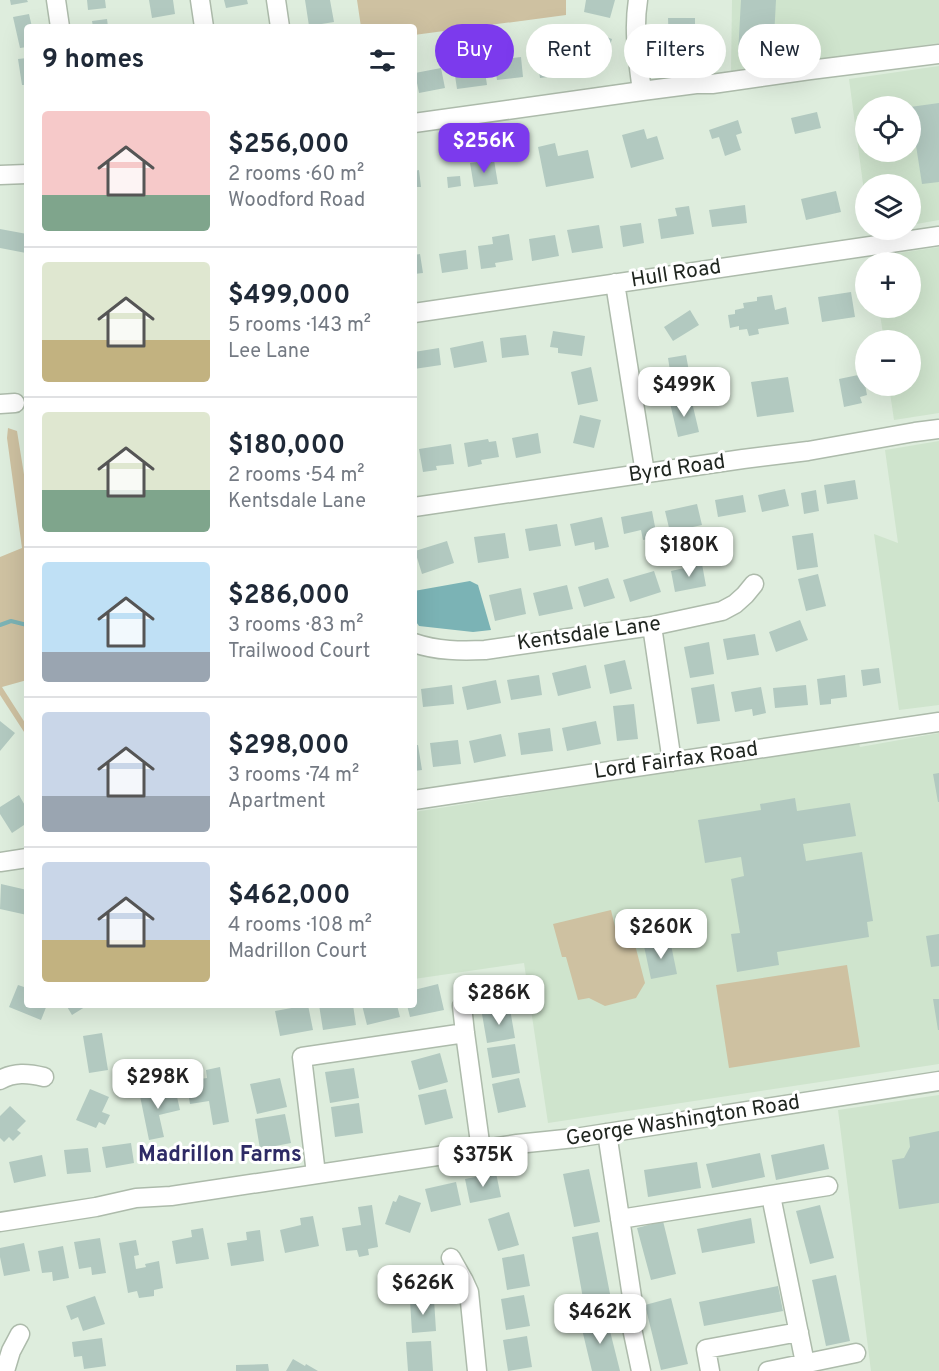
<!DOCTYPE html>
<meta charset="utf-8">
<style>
body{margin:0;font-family:Overpass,sans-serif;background:#f6f6f7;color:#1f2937;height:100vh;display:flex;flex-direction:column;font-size:22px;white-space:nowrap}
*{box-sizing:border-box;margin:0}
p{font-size:20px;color:#747a83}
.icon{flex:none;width:33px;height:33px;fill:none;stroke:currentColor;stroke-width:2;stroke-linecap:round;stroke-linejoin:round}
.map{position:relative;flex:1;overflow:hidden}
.panel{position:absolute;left:24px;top:24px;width:393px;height:984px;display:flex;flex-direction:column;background:#fff;border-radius:6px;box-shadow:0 6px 24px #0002}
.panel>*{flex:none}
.guide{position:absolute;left:435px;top:24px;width:414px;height:54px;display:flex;gap:12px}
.buttons{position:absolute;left:855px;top:96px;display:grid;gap:12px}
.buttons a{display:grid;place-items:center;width:66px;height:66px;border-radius:50%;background:#fff;box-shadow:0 6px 24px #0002;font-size:30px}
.price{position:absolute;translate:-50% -51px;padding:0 14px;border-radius:12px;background:#fff;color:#222;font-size:20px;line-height:39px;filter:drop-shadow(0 2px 3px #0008)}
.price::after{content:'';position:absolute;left:50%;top:36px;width:18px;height:14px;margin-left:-9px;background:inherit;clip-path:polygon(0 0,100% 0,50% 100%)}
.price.current{background:#7c3aed;color:#fff}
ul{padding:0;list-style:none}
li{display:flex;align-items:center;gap:18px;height:150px;padding:0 18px}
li+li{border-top:2px solid #e0e1e3}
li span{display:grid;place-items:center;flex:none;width:168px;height:120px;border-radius:6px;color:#555}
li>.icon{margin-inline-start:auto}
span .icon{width:72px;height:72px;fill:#fffc;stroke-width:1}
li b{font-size:26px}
h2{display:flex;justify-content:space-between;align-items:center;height:72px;padding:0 18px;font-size:26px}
.chip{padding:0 21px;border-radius:27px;background:#fff;box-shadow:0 6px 24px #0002;font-size:21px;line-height:54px}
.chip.current{background:#7c3aed;color:#fff}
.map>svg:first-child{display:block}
.built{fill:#cfe4cd;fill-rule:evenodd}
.green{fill:#cec1a1}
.water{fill:#7bb3b5}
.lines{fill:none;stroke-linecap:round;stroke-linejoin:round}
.stream{stroke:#7bb3b5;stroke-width:4}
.building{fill:#b2c9c0}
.minor-casing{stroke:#adbbab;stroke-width:21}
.minor{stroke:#fff;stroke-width:18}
.labels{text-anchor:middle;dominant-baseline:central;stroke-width:6;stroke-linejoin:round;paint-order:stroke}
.street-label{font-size:21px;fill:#202620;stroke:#fff}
.neighbourhood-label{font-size:22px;font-weight:bold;fill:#2d2a65;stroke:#fff}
</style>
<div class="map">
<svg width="939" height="1371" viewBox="0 0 939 1371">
<rect width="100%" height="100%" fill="#deeddd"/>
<!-- built -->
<path class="built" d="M732,0H939V43L731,72Z
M939,66V220L911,225L910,184H866L865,199L849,79ZM866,106H910V152H866Z
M939,247V413L894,420L889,386H910V340H884L879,308H910V262H874L873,257Z
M939,441V705L899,710L874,534L898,543L885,450Z
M939,733V1064L548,1123L524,963L414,979V812L694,768L859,744L860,747Z
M939,1095V1371H871L838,1110Z"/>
<!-- green -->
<path class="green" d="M357,0H566V15L414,35V27H361Z
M8,428L17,431L27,493V680L2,687L27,726L26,735L0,695V557L22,548L7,438Z
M611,910L616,931L630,942L634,941L645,983L636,998L605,1006L589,998L578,1000L566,957H562L553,924Z
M847,965L860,1047L729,1068L716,985Z"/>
<!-- water -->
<path class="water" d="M470,581L478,585L491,630L473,632L419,626L414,619V591Z"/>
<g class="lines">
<!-- stream -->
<path class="stream" d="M0,625L11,621L27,625"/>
</g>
<!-- building -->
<path class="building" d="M10,0H27L28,2L11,5Z
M87,0H105L106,8L88,10Z
M149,0H173L175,14L152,18Z
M224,0H247L248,4L226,8Z
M305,0H330L334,22L309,26Z
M586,0H615L610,18L584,12Z
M741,0H776L773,56L738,54Z
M29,14L32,27H27V47L20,48L13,17Z
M668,18H695V45H669Z
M107,19L108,27H93L92,21Z
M587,30L612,39L603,67L578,58Z
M560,47L564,75L540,78L536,50Z
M521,57L523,77L497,80L494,60Z
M27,58V85H22L18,59Z
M483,58L487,85L457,89L453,62Z
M441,68L445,88L419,93L415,73Z
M939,103V182L922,184L910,107Z
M817,112L821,128L795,134L791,118Z
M738,120L742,133L736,135L741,150L725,156L719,137L712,139L709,130Z
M644,129L647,139L657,136L664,159L631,168L622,135Z
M555,143L558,156L588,150L594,178L546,187L538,147Z
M494,160L498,184L474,187L470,163Z
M419,170L421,187H414V171Z
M460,176L461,186L448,188L447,177Z
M836,191L841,212L806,220L801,199Z
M745,205L747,223L712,227L709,210Z
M689,206L694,234L661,239L658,219L677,216L675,208Z
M641,223L644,243L623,247L620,226Z
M599,225L603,248L572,253L567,230Z
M0,229L27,234L26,253L0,248Z
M509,234L513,260L495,263L496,267L481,269L478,246L493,244L492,237Z
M555,235L559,256L532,261L529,239Z
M466,250L468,269L442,273L439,254Z
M420,254L423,273L414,274V255Z
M851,292L855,317L822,322L818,297Z
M772,295L775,310L786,307L789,324L758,329L759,334L749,336L747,329L739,330V326L730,328L728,315L735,314V310L744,308L743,303L757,301V297Z
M690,310L699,325L673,341L664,327Z
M553,331L585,336L582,356L558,353V348L550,347Z
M526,335L529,355L502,358L500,338Z
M483,341L487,362L454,368L450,348Z
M439,348L441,365L414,369V352Z
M686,355L692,388L673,390L668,358Z
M591,367L598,401L578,405L571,372Z
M863,374L867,395L860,397L862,403L844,407L839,379Z
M788,377L794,412L757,417L751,382Z
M691,398L699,432L678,437L670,403Z
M580,415L601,420L594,448L573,443Z
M538,433L541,453L516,458L512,438Z
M488,439L489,442L496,441L499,457L481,460L482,464L468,467L464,443Z
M451,444L454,464L436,466L437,470L423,472L419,449Z
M855,480L858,499L827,504L824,485Z
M785,489L789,506L762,512L758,495Z
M816,490L819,511L804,514L801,493Z
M743,495L746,512L718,517L715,500Z
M697,504L702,525L670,532L665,511Z
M652,511L657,537L643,540L641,530L624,534L621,517Z
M602,517L609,547L595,550L594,542L575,546L570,524Z
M557,524L561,546L529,551L525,529Z
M505,533L509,558L478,563L474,537Z
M813,533L818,567L797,570L792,536Z
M447,541L454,563L422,574L415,551Z
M702,564L706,586L675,592L671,571Z
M654,571L661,592L630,602L623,580Z
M818,574L826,606L806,611L798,579Z
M608,578L615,598L584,607L578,587Z
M567,585L573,609L539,616L533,593Z
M521,588L526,614L495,621L489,595Z
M800,620L808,640L776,652L769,632Z
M755,634L759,655L727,660L723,639Z
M709,642L714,674L690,678L684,647Z
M625,660L632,689L610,694L604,665Z
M586,665L591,688L558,696L552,673Z
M879,668L881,683L863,686L861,670Z
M539,675L542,695L511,700L507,680Z
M845,675L847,697L831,699V704L820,705L817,679Z
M496,680L501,703L467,710L462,687Z
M714,684L720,721L697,724L691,688Z
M452,685L454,704L423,707L421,689Z
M806,685L808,705L775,708L773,688Z
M761,687L766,713L753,716L752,709L735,712L731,692Z
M634,704L638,739L617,741L613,706Z
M0,721L15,733L0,751Z
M596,721L601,744L567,751L562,728Z
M550,728L553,751L521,755L518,733Z
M501,734L506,756L474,763L469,741Z
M458,740L461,764L433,767L430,743Z
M414,745H418L422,770L414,771Z
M939,773V802H938L933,774Z
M19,795L27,809V823L12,833L0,814V807Z
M795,798L797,811L850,803L856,836L803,844L806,861L862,852L873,921L867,922L869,937L777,952L779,965L737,972L731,934L740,933L731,879L744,876L741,857L705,863L698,820L761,810L760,804Z
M1,884L27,890V915L0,909Z
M939,934V966L931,967L926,936Z
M670,940L677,974L651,979L644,946Z
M505,975L509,1005L481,1009L477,979Z
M438,984L444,1010L410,1017L407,1005H414V990Z
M18,985L27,988V1005H47L41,1020L9,1007Z
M933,999H939V1030H938Z
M66,1005H88L72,1015Z
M308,1005L313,1030L280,1036L275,1011Z
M319,1005H353L356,1025L323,1030Z
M362,1005H397L400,1017L367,1025Z
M510,1009L515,1038L487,1043L482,1014Z
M102,1033L108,1070L89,1073L83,1036Z
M515,1044L520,1073L492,1078L487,1048Z
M440,1053L448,1082L419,1090L411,1061Z
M220,1067L229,1122L213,1125L209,1101L190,1104L186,1081L207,1078L206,1070Z
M354,1068L359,1098L330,1103L325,1072Z
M280,1078L287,1107L257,1114L250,1084Z
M519,1078L526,1107L498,1113L492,1084Z
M175,1088L180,1110L159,1115L164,1137L149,1140L140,1096Z
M90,1089L109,1097L102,1112L110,1115L105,1125L99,1122L96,1128L76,1120Z
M446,1089L453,1118L425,1125L418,1095Z
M359,1103L363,1133L335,1137L331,1107Z
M10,1106L26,1121L17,1130L21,1133L13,1141L9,1137L4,1142L0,1138V1116Z
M285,1114L291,1143L260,1149L255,1119Z
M939,1131V1203L899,1209L892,1160L904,1158L910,1147L909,1137Z
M131,1143L134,1163L106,1168L102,1147Z
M824,1144L829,1169L776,1180L771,1155Z
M88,1148L91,1172L67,1174L64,1150Z
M760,1153L765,1177L712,1188L706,1164Z
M42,1155L46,1176L14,1183L9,1162Z
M697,1162L701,1188L648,1197L644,1170Z
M589,1169L600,1222L574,1227L563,1174Z
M496,1173L501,1197L470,1203L465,1179Z
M456,1182L461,1205L431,1212L425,1189Z
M399,1195L421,1203L410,1233L385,1224L393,1201L396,1202Z
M372,1205L378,1247L368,1249L369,1255L359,1257L357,1250L346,1251L342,1228L361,1225L358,1207Z
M820,1205L834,1258L810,1264L796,1211Z
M509,1212L519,1245L498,1251L488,1219Z
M313,1216L319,1246L285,1253L280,1230L301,1225L300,1218Z
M751,1218L755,1243L702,1253L697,1229Z
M663,1221L676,1274L651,1280L637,1228Z
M203,1228L209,1259L176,1264L172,1241L192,1237L191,1230Z
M260,1230L264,1261L231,1266L227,1243L247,1240L246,1232Z
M598,1232L611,1299L584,1304L572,1237Z
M100,1238L106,1273L92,1275L91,1267L79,1269L74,1242Z
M136,1240L139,1255L134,1256L136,1269L146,1267L145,1264L159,1261L163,1288L154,1290V1296L139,1298L137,1291L128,1293L119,1243Z
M24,1243L30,1271L4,1276L0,1257V1248Z
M63,1246L69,1278L53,1281L52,1272L42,1273L38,1251Z
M524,1254L530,1286L507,1290L502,1258Z
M836,1275L850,1341L826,1346L812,1280Z
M778,1286L783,1311L704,1326L699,1302Z
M524,1295L530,1326L506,1330L501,1299Z
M95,1296L105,1324L83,1331L78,1317L71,1320L66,1306Z
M671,1298L688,1364L661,1370L645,1305Z
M434,1299L436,1331L412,1333L410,1300Z
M606,1315L620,1371H592L580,1321Z
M527,1336L532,1367L508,1371L503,1340Z
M102,1338L106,1366L84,1369L82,1356L74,1357L72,1342Z
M431,1341L433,1371H408L406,1342Z
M293,1359L305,1366L306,1364L318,1371H286Z
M268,1364L269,1371H236V1365Z"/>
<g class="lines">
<defs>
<path id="minor" d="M56,0L60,27
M200,0L204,27
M276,0L280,27
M638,0C633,31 638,60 642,91
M414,123L642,91L696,84H712L810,70L939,54
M0,175L27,174
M615,283L645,473
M414,313L939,236
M0,404L15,403
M414,507L743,459L808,451L915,432L939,429
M652,626L672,762
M414,643C437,651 461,651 485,650L652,626L722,611L735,604L745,595L754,584
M414,800L939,722
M0,862L27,858
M462,1006L465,1033L481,1150
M0,1080C14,1072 28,1073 44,1077
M607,1133L632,1297L629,1314L641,1371
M316,1174L302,1057L465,1033
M771,1196L805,1363
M620,1219L828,1186
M0,1222L96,1207L136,1198L171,1196L517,1144L575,1138L939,1081
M451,1258L464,1281L469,1292L477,1371
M5,1371L11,1351L20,1334
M710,1371L706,1349L799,1332
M768,1371L856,1353"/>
</defs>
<!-- minor casing -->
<use href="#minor" class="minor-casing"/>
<!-- minor -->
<use href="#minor" class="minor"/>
</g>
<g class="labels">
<!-- street labels -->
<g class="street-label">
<text transform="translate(676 274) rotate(-9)">Hull Road</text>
<text transform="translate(677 469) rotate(-8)">Byrd Road</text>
<text transform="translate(589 634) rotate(-8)">Kentsdale Lane</text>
<text transform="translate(676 761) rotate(-8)">Lord Fairfax Road</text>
<text transform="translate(683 1121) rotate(-9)">George Washington Road</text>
</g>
<!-- neighbourhood labels -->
<g class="neighbourhood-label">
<text x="220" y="1155">Madrillon Farms</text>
</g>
</g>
</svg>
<div class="buttons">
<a><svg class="icon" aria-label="locate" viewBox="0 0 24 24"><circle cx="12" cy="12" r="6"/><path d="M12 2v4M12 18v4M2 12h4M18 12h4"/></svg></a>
<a><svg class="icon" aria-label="layers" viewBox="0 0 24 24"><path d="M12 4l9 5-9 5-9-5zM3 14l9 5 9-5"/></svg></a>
<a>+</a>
<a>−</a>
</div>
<b class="price current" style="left:484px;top:174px">$256K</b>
<b class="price" style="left:684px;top:418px">$499K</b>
<b class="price" style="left:689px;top:578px">$180K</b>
<b class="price" style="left:661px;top:960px">$260K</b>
<b class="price" style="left:499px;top:1026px">$286K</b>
<b class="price" style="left:158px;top:1110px">$298K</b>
<b class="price" style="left:483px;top:1188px">$375K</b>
<b class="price" style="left:423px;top:1316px">$626K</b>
<b class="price" style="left:600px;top:1345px">$462K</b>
<div class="guide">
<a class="chip current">Buy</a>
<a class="chip">Rent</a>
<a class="chip">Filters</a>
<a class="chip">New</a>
</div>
<section class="panel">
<h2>9 homes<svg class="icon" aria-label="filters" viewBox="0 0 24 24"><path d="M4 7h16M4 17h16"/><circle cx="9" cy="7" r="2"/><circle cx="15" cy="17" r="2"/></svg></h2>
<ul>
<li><span style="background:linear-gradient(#f6c9c9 70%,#7fa58c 0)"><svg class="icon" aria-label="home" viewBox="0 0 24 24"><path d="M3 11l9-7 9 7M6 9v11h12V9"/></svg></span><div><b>$256,000</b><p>2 rooms · 60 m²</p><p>Woodford Road</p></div></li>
<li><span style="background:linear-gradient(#dfe7d0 65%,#c2b280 0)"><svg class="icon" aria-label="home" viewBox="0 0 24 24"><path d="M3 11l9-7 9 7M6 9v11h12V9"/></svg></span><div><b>$499,000</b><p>5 rooms · 143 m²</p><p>Lee Lane</p></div></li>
<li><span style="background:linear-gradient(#dfe7d0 65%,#7fa58c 0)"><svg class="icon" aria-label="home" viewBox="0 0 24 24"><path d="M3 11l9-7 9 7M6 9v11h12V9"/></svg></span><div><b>$180,000</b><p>2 rooms · 54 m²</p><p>Kentsdale Lane</p></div></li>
<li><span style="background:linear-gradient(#bfe0f5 75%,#9aa5b1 0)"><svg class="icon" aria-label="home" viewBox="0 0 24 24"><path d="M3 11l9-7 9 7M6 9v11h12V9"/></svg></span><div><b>$286,000</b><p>3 rooms · 83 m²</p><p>Trailwood Court</p></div></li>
<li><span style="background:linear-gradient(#c9d6e8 70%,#9aa5b1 0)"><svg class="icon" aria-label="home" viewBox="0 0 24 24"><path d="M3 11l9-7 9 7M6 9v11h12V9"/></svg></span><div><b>$298,000</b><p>3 rooms · 74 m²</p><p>Apartment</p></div></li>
<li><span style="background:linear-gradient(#c9d6e8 65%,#c2b280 0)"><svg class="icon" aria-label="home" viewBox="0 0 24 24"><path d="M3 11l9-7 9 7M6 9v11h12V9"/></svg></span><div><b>$462,000</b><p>4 rooms · 108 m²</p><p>Madrillon Court</p></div></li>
</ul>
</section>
</div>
